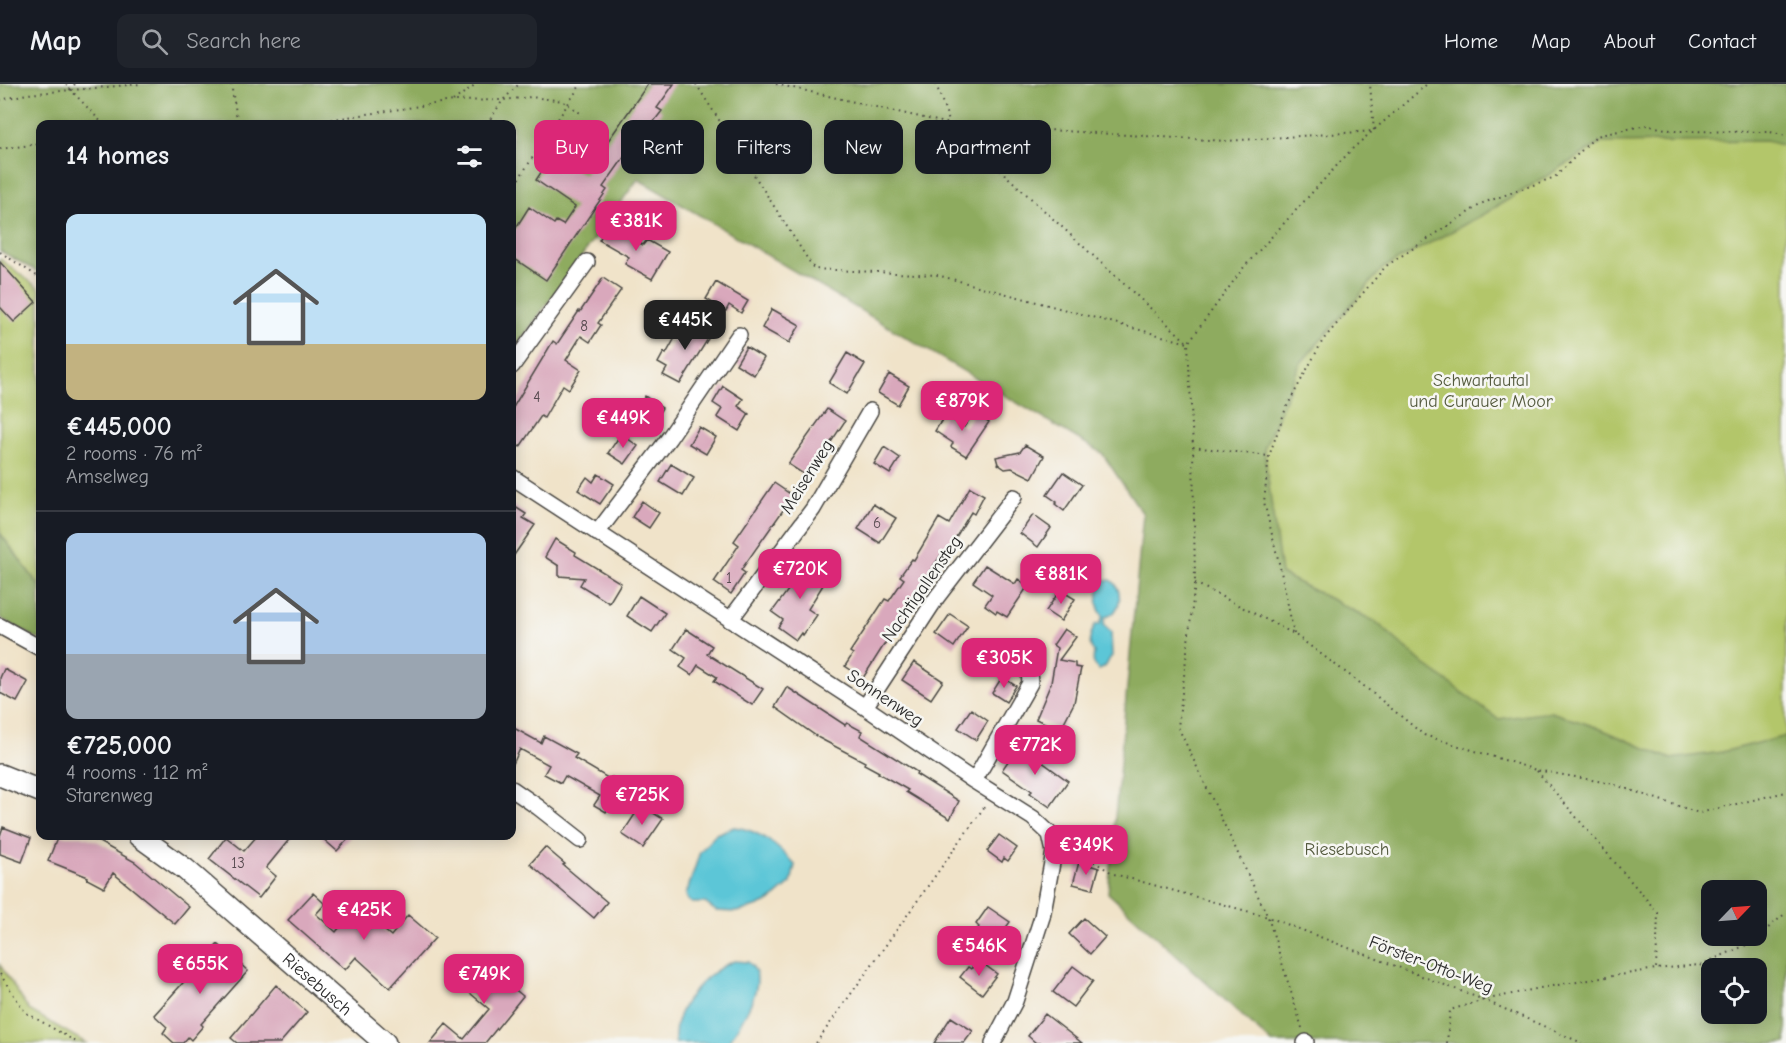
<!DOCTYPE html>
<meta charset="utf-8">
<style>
body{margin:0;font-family:"Comic Neue",sans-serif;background:#20242c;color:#f1f3f6;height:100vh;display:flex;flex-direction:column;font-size:22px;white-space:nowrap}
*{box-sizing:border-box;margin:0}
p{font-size:20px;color:#9ea1a6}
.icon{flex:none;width:33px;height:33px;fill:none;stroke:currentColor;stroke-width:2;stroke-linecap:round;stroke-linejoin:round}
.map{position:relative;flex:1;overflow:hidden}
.panel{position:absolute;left:36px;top:36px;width:480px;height:720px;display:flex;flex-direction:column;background:#171b24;border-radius:12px;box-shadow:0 3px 15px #0003}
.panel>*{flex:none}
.banner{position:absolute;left:534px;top:36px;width:570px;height:54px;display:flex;gap:12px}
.needle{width:39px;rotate:65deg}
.fabs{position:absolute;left:1701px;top:796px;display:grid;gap:12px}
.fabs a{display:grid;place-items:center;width:66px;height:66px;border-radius:12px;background:#171b24;box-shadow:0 3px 15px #0003;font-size:30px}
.price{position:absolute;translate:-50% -51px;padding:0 14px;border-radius:12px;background:#db2777;color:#fff;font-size:20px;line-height:39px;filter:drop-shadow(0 2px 3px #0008)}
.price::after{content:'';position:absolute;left:50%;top:36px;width:18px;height:14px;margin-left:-9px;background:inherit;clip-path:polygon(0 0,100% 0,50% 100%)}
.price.on{background:#222;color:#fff}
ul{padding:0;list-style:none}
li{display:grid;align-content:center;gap:12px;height:318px;padding:0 30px}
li+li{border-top:2px solid #363941}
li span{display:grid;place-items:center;height:186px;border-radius:12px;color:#555}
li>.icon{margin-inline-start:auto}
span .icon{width:108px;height:108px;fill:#fffc;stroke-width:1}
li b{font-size:26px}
h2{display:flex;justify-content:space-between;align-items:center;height:72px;padding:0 30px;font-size:26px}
.tag{padding:0 21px;border-radius:12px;background:#171b24;box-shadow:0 3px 15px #0003;font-size:21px;line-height:54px}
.tag.on{background:#db2777;color:#fff}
header{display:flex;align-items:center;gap:36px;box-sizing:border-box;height:84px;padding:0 30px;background:#171b24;border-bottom:2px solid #363941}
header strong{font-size:28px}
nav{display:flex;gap:33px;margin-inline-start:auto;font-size:21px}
.search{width:420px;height:54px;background:#20242c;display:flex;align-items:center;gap:15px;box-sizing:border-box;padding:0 21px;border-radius:12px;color:#9ea1a6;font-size:22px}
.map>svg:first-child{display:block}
.green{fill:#b3c66a;stroke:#6f784a;stroke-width:1.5;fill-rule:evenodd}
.forest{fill:#8eab5e;stroke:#5c6b44;stroke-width:1.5;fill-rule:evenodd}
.water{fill:#5cc6d7;stroke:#447881;stroke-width:1.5}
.building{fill:#d9a8bc}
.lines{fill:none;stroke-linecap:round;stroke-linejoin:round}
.minor-casing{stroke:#494743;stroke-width:18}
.secondary-casing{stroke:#494743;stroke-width:24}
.path{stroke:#494743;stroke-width:2;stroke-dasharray:1.5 4.5;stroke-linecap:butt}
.minor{stroke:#fff;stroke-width:15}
.secondary{stroke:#fff;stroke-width:21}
.labels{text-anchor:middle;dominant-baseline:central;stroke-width:5;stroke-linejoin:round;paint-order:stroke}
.number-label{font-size:15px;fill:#564a4f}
.park-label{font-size:18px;fill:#545a3e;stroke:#f6f6f2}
.street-label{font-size:18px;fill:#2b2b2b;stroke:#f6f6f2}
</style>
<header>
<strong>Map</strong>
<div class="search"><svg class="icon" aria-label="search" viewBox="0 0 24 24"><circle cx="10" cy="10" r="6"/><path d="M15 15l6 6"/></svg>Search here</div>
<nav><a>Home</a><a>Map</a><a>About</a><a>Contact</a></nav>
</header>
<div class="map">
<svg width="1786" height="959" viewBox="0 0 1786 959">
<rect width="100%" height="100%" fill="#f6f6f2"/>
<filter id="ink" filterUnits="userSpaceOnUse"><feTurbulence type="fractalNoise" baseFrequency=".0167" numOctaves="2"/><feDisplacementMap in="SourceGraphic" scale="12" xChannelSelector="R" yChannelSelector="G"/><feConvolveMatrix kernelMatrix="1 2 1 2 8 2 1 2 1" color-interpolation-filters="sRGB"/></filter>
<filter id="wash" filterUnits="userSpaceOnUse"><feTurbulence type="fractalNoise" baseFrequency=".008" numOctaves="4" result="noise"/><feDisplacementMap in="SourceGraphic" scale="24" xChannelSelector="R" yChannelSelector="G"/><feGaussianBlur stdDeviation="1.35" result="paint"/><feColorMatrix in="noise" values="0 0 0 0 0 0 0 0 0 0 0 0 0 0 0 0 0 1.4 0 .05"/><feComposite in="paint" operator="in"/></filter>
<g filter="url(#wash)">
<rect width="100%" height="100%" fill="#f0e3c9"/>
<!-- green -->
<path class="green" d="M705,0H1786V959H1574L1194,410ZM1712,807H1756V852H1712ZM1712,885H1756V930H1712Z
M0,175L40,205V503L0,449Z
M0,881L29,926L86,959H0Z"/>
<!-- forest -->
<path class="forest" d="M0,0H1786V62L1766,57L1601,59L1486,129L1383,184L1300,280L1264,365L1281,490L1376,538L1425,581L1498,635L1551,628L1596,643L1671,675L1722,668L1786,652V959H1272L1108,809L1143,430L1102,369L638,95L512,268V40H40V189L0,167ZM1712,807H1756V852H1712ZM1712,885H1756V930H1712Z
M0,449L40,503V556L0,534Z"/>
<!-- water -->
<path class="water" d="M1111,496C1124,505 1122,530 1105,533L1104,541L1111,548L1112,572C1106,577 1109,583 1099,586C1092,581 1093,576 1094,568C1087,559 1090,551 1095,541L1100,540L1103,532C1095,522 1096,507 1105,497Z
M734,743C760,746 778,762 795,781L791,799L770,817L756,823L736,828L716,827L705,819H692L688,816L686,811L700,768L716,750Z
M734,877L748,878C750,880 753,882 754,885C766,903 738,943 728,959H675C672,924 703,890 734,877Z"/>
<g id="blocks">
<!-- building -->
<path class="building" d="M648,0H674L657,24L662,27L652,40L649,38L603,103L607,106L546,196L512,173V150L529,123L554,140L556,137L563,141L575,123L536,96L553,70L584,91Z
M608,141L643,161L647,156L668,168L652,195L625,180L629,173L599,156Z
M0,178L36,218L14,238L0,223Z
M603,194L621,206L598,239L601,241L590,258L581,252L566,276L581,286L569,305L563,301L544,334L541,332L520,363L512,357V325L553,257L557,260L579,227L580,228Z
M716,198L748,217L741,229L729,221L726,227L706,215Z
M772,225L800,241L789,259L762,244Z
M697,235L714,245L680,300L663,291L667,284L658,279L664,268L666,270L680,245L688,249Z
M746,263L764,274L754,291L736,280Z
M847,269L865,280L847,310L829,299Z
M889,290L909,302L898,321L878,309Z
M723,302L743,315L738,322L749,330L739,347L717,333L722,325L713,319Z
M645,312L662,324L651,342L633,331Z
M827,325L845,337L808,393L788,380Z
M974,328L989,338L966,372L951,363L953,359L935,347L945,331L964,343Z
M699,343L716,353L706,370L689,360Z
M621,350L638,362L625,380L608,369Z
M1025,361L1044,372L1032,394L1012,384L1005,385L998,380L996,373L1020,368Z
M884,363L900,374L890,390L874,380Z
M671,380L694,394L683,412L660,398Z
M1063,388L1082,401L1064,427L1055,420L1057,418L1047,411Z
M598,390L614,400L600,420L578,406L587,393L593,398Z
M774,399L793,412L741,486L745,489L731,510L714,498L739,461L734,457Z
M970,403L984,411L974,430L971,428L944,473L941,471L903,527L905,528L863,594L845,582L853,570L850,568L885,515L889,517L904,495L900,492L912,475L914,476L939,434L949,440Z
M642,417L659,429L649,444L632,433Z
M873,420L896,434L880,459L858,445Z
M512,421L526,430L523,434L535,441L512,474Z
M1033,431L1051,444L1038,463L1020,449Z
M555,455L576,468L575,471L621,499L609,519L580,501L584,494L559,492V482L545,473Z
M803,476L828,493L808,525L817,531L803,551L801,549L796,556L778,543L783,536L772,528L794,498L790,495Z
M985,481L1015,500L1018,495L1028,502L1007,533L997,527L996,529L985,521L992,511L973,498Z
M1060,506L1075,515L1061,537L1046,527Z
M639,512L665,529L652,548L627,532Z
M950,530L968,542L954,563L936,550Z
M686,545L712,562L707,570L763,605L752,621L714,597L717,593L698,581L692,591L680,583L686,574L673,565Z
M1064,545L1076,553L1059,576L1075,579V583L1081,584L1074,619L1060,646L1036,635L1051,599L1057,564L1053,561Z
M914,578L943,597L931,615L902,596Z
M4,585L28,598L17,618L0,609V594Z
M1002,593L1016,602L1006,618L992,609Z
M787,603L845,641L847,639L862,647L860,652L917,688L916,690L959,717L950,735L906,708L908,706L878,689L879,688L864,680L865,678L819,654L775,623Z
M971,625L988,637L976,656L958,644Z
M512,643L541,659L544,652L577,670L574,674L611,696L612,693L622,699L606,728L594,721L600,712L565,692L561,699L544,690L549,681L520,665L512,682Z
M1019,661L1068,697L1050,723L1030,709L1032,707L1002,686Z
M641,721L663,735L643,764L622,750Z
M3,743L31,754L22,778L0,770V752Z
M999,751L1017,764L1008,777L1004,774L1002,778L987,767Z
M58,752H82L99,758L135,778L189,823L175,840L113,789L104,804L87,795L88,793L48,777Z
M257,752H292L266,784L276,792L259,814L209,775L226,753L244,767Z
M320,752H351L337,767Z
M545,763L565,780L563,781L607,818L594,834L530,780Z
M1079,778L1099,784L1093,805L1073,800Z
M313,809L325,820L316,830L336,848L344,838L346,841L360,825L391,852L408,831L435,854L390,904L356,873L345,886L288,836Z
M988,823L1010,838L992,863L974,851L979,843L976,840Z
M1084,834L1105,853L1090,870L1069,850Z
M218,860L248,887L201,940L203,942L191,956L188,953L183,959H174L163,949L167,943L154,931Z
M478,875L523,912L485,959H430L446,940L464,955L489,925L458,899Z
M978,876L997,890L982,910L960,893L968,883L971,885Z
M1073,882L1093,897L1073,923L1053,908Z
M276,901L307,928L280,959H237L231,954Z
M1045,930L1082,959H1036L1028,952Z
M951,933L973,947L964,959H934Z"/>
</g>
</g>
<g filter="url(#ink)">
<use href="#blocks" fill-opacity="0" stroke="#494743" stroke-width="1.5"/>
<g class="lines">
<defs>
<path id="minor" d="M512,282L587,178
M512,393L865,623L974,697L1033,734L1050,750L1054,768L1042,833L1015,917L993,959
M597,449L669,354L739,251
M730,536L813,425L870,327
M0,542L40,564
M865,623L937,513L1014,413
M974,697L1030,599L1028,575
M512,705L538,723L580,756
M1305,959L1306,958"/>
<g id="secondary">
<path d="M0,691L40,707"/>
<path id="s1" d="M139,752L185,785L385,959"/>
</g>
</defs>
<!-- minor casing -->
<use href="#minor" class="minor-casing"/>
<!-- secondary casing -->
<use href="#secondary" class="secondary-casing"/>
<!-- path -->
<path class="path" d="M66,0L70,5L75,0
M231,0L238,40
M696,0L814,185L937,191L1188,259
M776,0L950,40L1186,257
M936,0L950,40L1226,57L1374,47L1370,0
M70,5L103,40
M0,16L27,10L140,0
M453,17L476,0
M302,40L453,17L503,16L531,13L563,17L583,31
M487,40L503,16L519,0
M0,65L40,60
M512,105L581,0
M0,168L40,194
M1193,363L1269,372
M1195,499L1294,550L1360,599L1424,651L1536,686L1609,699L1699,729L1786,708
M1294,550L1280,483L1264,418L1269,372L1286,324L1323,256L1386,182L1483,119L1555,93L1596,52L1646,41L1675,47L1770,48L1786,52
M1537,687L1658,829L1656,885
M1068,762L1114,790L1268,833L1484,916L1582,959
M1700,881L1712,890
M0,890L25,928L78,959
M1302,944L1268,833L1178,643L1195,499L1193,363L1188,259L1244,183L1352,65L1427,0
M816,959L985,722
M1447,959L1450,926L1484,916L1540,904L1656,885L1700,881L1749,860L1786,829"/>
<!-- minor -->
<use href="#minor" class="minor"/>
<!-- secondary -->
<use href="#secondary" class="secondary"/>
</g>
</g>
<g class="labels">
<!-- number labels -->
<g class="number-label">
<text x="584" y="242">8</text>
<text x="537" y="313">4</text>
<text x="877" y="439">6</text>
<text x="729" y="494">1</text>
<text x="238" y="779">13</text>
</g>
<!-- park labels -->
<g class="park-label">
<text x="1481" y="296">Schwartautal<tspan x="1481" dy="21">und Curauer Moor</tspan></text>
<text x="1347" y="765">Riesebusch</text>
</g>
<!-- street labels -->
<g class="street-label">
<text transform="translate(807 393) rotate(-58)">Meisenweg</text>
<text transform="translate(922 505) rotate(-55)">Nachtigallensteg</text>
<text transform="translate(885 614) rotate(34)">Sonnenweg</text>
<text transform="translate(1431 881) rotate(21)">Förster-Otto-Weg</text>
<text stroke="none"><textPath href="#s1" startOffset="232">Riesebusch</textPath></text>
</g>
</g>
</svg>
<div class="fabs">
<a><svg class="needle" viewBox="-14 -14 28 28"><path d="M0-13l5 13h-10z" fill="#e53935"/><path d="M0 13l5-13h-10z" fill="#9ea1a6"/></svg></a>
<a><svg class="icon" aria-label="locate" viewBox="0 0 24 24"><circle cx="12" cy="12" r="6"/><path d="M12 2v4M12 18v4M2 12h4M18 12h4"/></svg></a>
</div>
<b class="price" style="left:636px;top:168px">€381K</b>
<b class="price on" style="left:685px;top:267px">€445K</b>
<b class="price" style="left:962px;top:348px">€879K</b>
<b class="price" style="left:623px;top:365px">€449K</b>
<b class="price" style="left:800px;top:516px">€720K</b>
<b class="price" style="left:1061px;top:521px">€881K</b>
<b class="price" style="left:1004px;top:605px">€305K</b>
<b class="price" style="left:1035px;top:692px">€772K</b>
<b class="price" style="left:642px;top:742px">€725K</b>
<b class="price" style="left:1086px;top:792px">€349K</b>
<b class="price" style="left:364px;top:857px">€425K</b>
<b class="price" style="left:979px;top:893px">€546K</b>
<b class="price" style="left:200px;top:911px">€655K</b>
<b class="price" style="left:484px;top:921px">€749K</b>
<div class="banner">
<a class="tag on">Buy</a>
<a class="tag">Rent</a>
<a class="tag">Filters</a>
<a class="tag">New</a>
<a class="tag">Apartment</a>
</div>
<section class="panel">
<h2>14 homes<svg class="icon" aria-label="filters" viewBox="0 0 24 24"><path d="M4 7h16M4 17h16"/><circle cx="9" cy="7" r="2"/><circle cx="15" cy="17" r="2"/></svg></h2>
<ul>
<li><span style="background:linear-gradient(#bfe0f5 70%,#c2b280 0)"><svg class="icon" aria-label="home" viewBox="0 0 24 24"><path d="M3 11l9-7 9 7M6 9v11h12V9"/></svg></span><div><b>€445,000</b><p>2 rooms · 76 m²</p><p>Amselweg</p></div></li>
<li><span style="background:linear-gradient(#a9c7e8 65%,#9aa5b1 0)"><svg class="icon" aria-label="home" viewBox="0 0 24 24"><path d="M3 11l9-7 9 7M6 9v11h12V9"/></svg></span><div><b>€725,000</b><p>4 rooms · 112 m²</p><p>Starenweg</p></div></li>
</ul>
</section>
</div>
